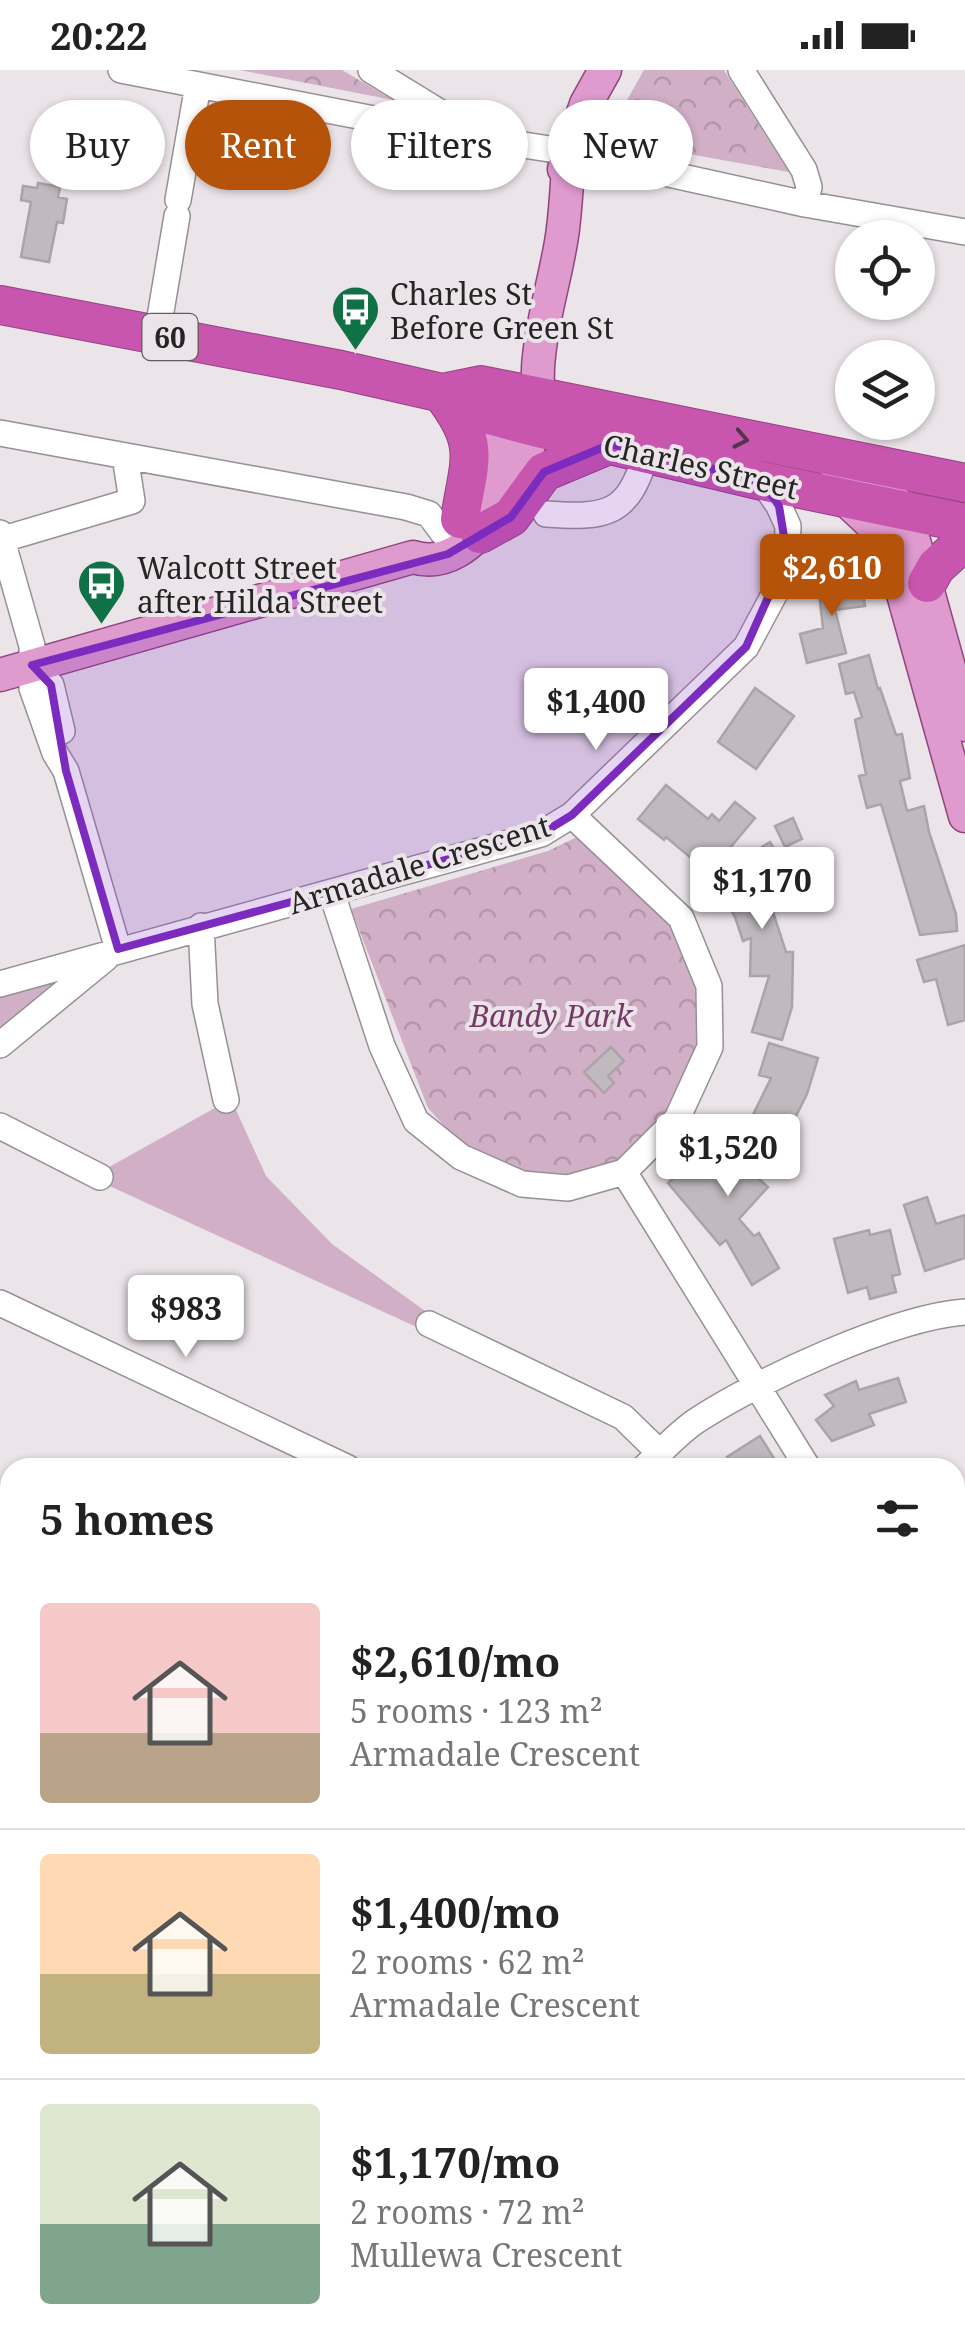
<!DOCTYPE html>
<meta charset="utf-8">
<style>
body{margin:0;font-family:"Noto Serif",serif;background:#f6f6f6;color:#222;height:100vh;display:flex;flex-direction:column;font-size:38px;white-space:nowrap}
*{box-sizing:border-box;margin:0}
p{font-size:32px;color:#767676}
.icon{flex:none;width:55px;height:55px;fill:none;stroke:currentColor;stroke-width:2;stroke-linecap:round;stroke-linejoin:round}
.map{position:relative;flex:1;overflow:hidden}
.details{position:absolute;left:0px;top:1388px;width:965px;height:892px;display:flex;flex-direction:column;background:#fff;border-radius:30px 30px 0 0;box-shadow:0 2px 8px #0004}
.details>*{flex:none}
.banner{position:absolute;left:30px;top:30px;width:905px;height:90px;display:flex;gap:20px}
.fabs{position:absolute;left:835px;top:150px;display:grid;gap:20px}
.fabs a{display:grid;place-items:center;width:100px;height:100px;border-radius:50%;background:#fff;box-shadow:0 2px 8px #0004;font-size:50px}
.price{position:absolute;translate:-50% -85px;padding:0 22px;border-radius:10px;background:#fff;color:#222;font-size:32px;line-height:65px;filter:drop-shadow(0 2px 5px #0008)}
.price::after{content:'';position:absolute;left:50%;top:60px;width:30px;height:22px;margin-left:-15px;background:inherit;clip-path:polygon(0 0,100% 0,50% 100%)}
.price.current{background:#b45309;color:#fff}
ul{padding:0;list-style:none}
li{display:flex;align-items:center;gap:30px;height:250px;padding:0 40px}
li+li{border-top:2px solid #e0e0e0}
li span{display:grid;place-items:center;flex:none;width:280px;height:200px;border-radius:10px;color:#555}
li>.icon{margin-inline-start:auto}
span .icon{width:120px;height:120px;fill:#fffc;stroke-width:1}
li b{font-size:42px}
h2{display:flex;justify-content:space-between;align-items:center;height:120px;padding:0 40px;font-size:42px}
.chip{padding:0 35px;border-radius:45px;background:#fff;box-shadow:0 2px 8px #0004;font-size:35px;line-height:90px}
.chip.current{background:#b45309;color:#fff}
.status{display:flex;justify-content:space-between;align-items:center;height:70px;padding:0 50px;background:#fff;direction:ltr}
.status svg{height:28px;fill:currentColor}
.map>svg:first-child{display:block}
.green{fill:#d1afc6}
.park{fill:url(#park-crowns)}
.building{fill:#c0babe;stroke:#aaa4a8;stroke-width:2.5}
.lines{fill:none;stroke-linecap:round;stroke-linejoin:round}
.minor-casing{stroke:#969094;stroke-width:28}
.major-casing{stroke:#90447e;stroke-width:35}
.highway-casing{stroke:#90447e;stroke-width:40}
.minor{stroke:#fff;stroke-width:25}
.major{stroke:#df9ace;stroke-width:32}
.highway{stroke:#c956ae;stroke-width:38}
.oneway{stroke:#57334e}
.marked{fill:#7b2cbf;fill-opacity:0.2;stroke:#7b2cbf;stroke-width:8;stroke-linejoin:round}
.labels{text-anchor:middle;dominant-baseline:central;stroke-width:8;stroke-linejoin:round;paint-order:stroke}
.shield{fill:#ebe4e9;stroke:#615e60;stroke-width:2.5}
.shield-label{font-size:28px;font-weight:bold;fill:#262425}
.poi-label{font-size:30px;fill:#262425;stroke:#ebe4e9;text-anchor:start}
.street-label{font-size:30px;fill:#262425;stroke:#ebe4e9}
.park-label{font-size:30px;font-style:italic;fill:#763967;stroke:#ebe4e9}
</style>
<div class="status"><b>20:22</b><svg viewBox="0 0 49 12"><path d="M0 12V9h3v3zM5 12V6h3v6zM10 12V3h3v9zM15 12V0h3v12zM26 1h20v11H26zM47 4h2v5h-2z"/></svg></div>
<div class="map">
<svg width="965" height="2278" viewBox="0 0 965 2278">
<defs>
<pattern id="park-crowns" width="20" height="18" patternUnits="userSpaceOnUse" patternTransform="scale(2.5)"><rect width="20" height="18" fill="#d1afc6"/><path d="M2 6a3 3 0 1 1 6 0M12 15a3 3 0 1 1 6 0" fill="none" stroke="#b396aa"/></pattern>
</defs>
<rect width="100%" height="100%" fill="#ebe4e9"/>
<!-- green -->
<path class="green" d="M231,1029L266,1106L332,1174L446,1256L434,1265L103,1113L102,1101Z"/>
<!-- park -->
<path class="park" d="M240,0H342L393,30Z
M644,0H724L789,102L605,69Z
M579,766L668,850L700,915L705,971L674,1037L624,1092L573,1111L527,1107L466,1080L428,1038L351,839L548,781Z
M63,904L66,911L15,945L0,960V924Z
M0,1578L10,1581V1709H0Z
M965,1694V1931L955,1920V1702Z"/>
<!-- building -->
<path class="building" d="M38,113L60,117L58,127L67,129L63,153L57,152L49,192L21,187L31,132L21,130L23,116L37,118Z
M861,508L865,536L835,540L846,583L807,593L800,564L823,558L818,513Z
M869,585L878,619L880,618L896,665L902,664L910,708L900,711L907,741L924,736L929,762L956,844L957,861L920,865L881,734L867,738L859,706L866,704L855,650L862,647L854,622L846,624L839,594Z
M755,618L794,646L756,699L718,672Z
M666,715L708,749L712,744L719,751L735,732L755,748L709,803L666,767L664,770L638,749Z
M793,748L802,769L785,777L775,756Z
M770,772L792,809L767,824L786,882H793L792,937L782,970L752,962L769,906H750L751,868L743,871L735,847L712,808Z
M965,875V950L948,955L936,909L924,912L917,890Z
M769,973L818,988L807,1024L783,1072L748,1055L771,1008L759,1005Z
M611,977L624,991L608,1006L614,1013L604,1023L584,1002Z
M734,1060L766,1088L752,1103L768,1117L739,1149L754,1166L759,1163L779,1198L752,1215L726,1170L720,1175L668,1113L720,1064L725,1069Z
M927,1127L936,1154L965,1145V1188L925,1201L904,1135Z
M869,1160L870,1165L890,1160L900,1204L892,1206L896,1222L870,1229L867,1217L848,1223L834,1169Z
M898,1308L906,1332L869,1344L874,1355L832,1371L816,1350L834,1336L825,1325L856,1311L859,1320Z
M760,1366L780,1398H734L727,1387Z"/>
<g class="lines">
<defs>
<path id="minor" d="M121,0L446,63L569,82L805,134L965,162
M371,0L444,45L447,53L446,63
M741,0L804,100L809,117L805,134
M178,130L198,15
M157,265L177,146
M0,363L406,437L429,444L443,463
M546,444C606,448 628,446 646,384
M0,463L32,576V618L55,683L66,701L118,879
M0,470L132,431L125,386
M32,595L51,615L62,661
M332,824L382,976L416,1051L461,1087L522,1114L568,1118L624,1102L677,1049L710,977L709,916L681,848L572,745
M201,856L205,934L226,1030
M0,914L541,764L572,745L746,577L775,523L787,485L788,456L779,436L762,411
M0,975L106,888
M0,1056L100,1107
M624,1102L808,1398
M0,1233L348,1398
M429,1254L623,1347L660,1383
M644,1398C661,1382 677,1364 696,1351C756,1311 894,1247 965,1242
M955,1558L965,1555
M0,1560L10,1563
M0,1720H10
M0,2021H10
M955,2082L965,2087
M955,2143L965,2140
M715,2270L729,2278
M384,2278L411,2270"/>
<path id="major" d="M564,99L586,34L605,0
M835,395C863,406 885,420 906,442L965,655
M845,429L877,459L892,485L965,746
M465,443C492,411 500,366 510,327
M0,605L413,487C476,507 523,402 535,354C540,331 536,309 539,286C543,246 556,206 562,166C566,139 567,110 569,82"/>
<path id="highway" d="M0,235L341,300L442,323L475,341L534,357L762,411L965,453
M442,323L481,315L965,413
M443,325C482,376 469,390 460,449
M480,464L511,447L544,402L611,374
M927,513L936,497L965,471"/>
</defs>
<!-- minor casing -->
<use href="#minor" class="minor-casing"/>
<!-- major casing -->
<use href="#major" class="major-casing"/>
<!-- highway casing -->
<use href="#highway" class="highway-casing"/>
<!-- minor -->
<use href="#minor" class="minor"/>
<!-- major -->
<use href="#major" class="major"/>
<!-- highway -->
<use href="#highway" class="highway"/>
</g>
<!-- one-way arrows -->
<defs><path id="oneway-chevron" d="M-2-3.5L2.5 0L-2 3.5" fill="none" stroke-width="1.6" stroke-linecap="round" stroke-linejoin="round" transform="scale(2.5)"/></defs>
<use class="oneway" href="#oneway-chevron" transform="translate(741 369) rotate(11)"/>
<!-- marked area -->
<path class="marked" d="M611,374L762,411L779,436L787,485L746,577L572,745L541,764L118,879L66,701L51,615L32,595L448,484L511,447L544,402Z"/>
<!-- icons -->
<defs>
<symbol id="bus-pin" viewBox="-11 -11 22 30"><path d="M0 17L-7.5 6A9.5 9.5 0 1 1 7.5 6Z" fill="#107046" stroke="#ebe4e9"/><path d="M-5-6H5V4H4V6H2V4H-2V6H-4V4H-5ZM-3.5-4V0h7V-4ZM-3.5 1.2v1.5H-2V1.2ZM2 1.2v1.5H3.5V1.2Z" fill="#fff"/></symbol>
</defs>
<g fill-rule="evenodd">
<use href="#bus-pin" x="328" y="212" width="55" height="75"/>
<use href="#bus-pin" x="74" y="486" width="55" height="75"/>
</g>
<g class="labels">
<!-- shield labels -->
<rect class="shield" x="142.5" y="244" width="55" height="46" rx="8"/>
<g class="shield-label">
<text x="170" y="267">60</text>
</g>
<!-- poi labels -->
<g class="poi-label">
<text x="390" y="223">Charles St<tspan x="390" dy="34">Before Green St</tspan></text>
<text x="137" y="497">Walcott Street<tspan x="137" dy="34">after Hilda Street</tspan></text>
</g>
<!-- street labels -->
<g class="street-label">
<text transform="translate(701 396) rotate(13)">Charles Street</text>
<text transform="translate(419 794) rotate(-17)">Armadale Crescent</text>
</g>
<!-- park labels -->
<g class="park-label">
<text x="551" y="945">Bandy Park</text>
</g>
</g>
</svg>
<div class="fabs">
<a><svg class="icon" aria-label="locate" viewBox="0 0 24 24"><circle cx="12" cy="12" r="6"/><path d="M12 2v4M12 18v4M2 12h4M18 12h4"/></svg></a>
<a><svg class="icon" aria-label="layers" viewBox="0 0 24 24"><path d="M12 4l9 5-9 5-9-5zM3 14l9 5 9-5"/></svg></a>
</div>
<b class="price current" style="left:832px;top:549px">$2,610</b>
<b class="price" style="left:596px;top:683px">$1,400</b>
<b class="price" style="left:762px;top:862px">$1,170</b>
<b class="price" style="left:728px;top:1129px">$1,520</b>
<b class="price" style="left:186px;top:1290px">$983</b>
<div class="banner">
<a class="chip">Buy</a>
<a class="chip current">Rent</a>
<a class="chip">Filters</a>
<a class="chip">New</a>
</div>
<section class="details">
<h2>5 homes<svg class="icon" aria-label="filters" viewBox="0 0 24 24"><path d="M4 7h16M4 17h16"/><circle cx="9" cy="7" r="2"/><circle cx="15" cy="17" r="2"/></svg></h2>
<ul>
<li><span style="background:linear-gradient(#f6c9c9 65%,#b9a48a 0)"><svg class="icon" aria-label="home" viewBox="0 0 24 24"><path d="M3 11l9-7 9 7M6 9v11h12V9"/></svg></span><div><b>$2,610/mo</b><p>5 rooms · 123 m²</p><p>Armadale Crescent</p></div></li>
<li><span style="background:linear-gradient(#ffd9b3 60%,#c2b280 0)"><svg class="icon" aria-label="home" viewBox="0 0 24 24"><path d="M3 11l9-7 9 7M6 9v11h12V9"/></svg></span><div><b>$1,400/mo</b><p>2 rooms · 62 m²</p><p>Armadale Crescent</p></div></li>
<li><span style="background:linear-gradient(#dfe7d0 60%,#7fa58c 0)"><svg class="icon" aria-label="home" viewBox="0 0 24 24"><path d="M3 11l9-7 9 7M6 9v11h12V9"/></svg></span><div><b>$1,170/mo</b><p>2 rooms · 72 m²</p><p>Mullewa Crescent</p></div></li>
</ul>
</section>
</div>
